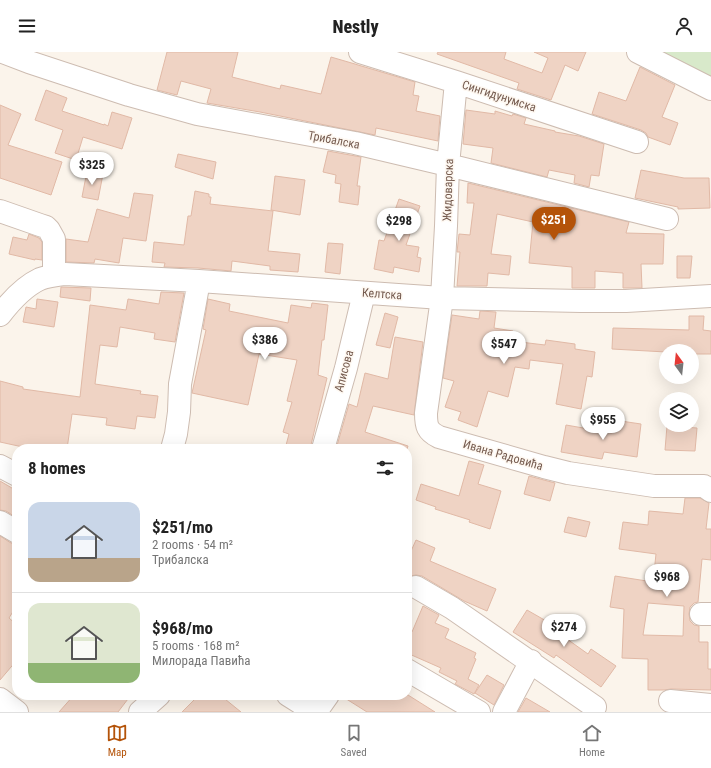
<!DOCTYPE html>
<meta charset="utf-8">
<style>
body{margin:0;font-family:"Roboto Condensed",sans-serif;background:#f2f2f2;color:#222;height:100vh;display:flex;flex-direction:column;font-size:15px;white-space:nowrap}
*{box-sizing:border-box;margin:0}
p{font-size:13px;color:#767676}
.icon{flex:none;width:22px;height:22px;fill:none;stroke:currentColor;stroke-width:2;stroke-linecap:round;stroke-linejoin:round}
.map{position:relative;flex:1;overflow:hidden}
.details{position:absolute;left:12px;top:392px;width:400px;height:256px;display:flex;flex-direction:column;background:#fff;border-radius:16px;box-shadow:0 4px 16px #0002}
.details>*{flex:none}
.needle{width:26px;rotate:345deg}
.fabs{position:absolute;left:659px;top:292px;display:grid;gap:8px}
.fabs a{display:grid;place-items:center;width:40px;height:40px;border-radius:50%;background:#fff;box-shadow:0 4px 16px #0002;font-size:20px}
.price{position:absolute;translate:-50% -34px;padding:0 9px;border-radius:14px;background:#fff;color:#222;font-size:13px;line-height:26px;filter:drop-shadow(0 1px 2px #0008)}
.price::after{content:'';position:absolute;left:50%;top:24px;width:12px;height:9px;margin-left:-6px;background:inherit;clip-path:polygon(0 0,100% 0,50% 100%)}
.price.selected{background:#b45309;color:#fff}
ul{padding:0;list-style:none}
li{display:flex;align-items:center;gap:12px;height:100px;padding:0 16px}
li+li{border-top:1px solid #e0e0e0}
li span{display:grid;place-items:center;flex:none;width:112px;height:80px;border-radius:12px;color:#555}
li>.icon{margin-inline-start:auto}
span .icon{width:48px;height:48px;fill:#fffc;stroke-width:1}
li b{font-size:17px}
h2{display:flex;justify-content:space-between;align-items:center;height:48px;padding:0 16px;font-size:17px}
header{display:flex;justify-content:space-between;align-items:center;height:52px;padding:0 16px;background:#fff;font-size:18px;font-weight:800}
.tabs{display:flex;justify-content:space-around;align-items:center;height:56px;border-top:1px solid #e0e0e0;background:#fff;font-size:11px;color:#767676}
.tabs a{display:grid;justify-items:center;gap:2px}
.tabs .selected{color:#b45309}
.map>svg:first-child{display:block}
.green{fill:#d8e9ca}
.building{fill:#efd3c4;stroke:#e1b9a6;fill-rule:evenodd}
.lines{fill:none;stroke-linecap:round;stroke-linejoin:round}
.minor-casing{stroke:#cdbcb1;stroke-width:24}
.minor{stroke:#fff;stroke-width:22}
.labels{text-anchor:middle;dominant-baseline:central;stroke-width:3;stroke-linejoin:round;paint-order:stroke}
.street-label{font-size:12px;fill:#755b4f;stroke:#fef8f1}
</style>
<header><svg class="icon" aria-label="menu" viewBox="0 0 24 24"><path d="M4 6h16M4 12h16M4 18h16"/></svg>Nestly<svg class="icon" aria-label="person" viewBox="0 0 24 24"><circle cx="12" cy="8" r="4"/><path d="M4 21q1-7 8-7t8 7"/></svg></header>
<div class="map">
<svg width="711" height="660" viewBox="0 0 711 660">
<rect width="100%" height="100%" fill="#fbf4eb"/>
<!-- green -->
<path class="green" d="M644,0H711V32Z"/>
<!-- building -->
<path class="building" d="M167,0H238L232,25L280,37L281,33L321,42L331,5L355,12L358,13L415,30L413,43L419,44L416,59L440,64L438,89L376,76L375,83L260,60L207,51L211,37L181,29L177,43L157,38Z
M438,0H506L504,7L542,21L548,6L534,0H586L578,19L565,13L551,48L517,37L519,31L437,2Z
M640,15L675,33L662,65L678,71L670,93L648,85L646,81L641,78L592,62L599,40L626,49Z
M46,38L67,46L62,59L104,73V72L108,74L112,60L132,66L122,97L83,85L76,108L55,101L63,78L35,68Z
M0,53L21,62L8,93L62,110L51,143L0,126Z
M466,58L495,62V59L512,64L513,62L526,66L524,72L555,79V80L579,84L604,92L599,124L591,123L589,135L574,131L575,123L549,118L547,125L491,111L493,96L463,92Z
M328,99L361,105L357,134H360L358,153L339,150L341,132L335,131L336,123L323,120Z
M178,102L216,110L213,127L175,115Z
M641,118L684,126H709L710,156L678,157V155L635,146Z
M87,119L103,122L98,148L82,145Z
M275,124L305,128L300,163L271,158Z
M468,131L629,170L626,181L664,182L663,212H641L642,236H623V221L595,219V236H572V215L529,211L533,170L497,162L491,202L511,204L509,223L488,221L487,234H457L460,200H457L459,182L470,183L474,151H467Z
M195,139L209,142V145H211L210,152L273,159L268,199L300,202L298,220L270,218V214L232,209L231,219L198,216L164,215L165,211L152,210L154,190L184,193L188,164H191Z
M134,141L153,143L146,189L123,186L119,211L95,207L94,211L66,210V187L88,190L97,157L129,166Z
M399,147L420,154L406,193L419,195L417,205L421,206L419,220L394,215L393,221L374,217L379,188L384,189Z
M29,182L39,186L42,190V208L35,207V208L9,202L13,185L27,188Z
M328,191L343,192L340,222L325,220Z
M677,204H692L690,226H677Z
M61,235L91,236L90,249L60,245Z
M161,240L184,241L175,290L154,287L155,281L120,275L117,295L100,293L95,332L141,339L140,342L158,344L155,366L137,364L135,377L106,373L107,366L72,362L67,397H32L0,390V329L23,335V337L80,345L90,253L126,258L128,247L159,252Z
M37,247L58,250L54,275L23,270L26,255L36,257Z
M208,247L230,252L229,259L288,271L291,253L311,256L312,251L328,253L324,288H322L318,323L327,326L310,397H285L289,382L283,380L292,350L287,349L297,308L259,302L248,353L192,341L206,278L203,277Z
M480,259L496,260L494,276L513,279L512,289L545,293L546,288L575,292V297L595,300L592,325L587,324L581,357L556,352L563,312L530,308L529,317L515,315L508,345L488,339L477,375L458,368L461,360L445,355L454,329L443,326L452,263L479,267Z
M385,261L398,265L390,296L376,293Z
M689,264H704L703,278L711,279V302H692V299H666V300L612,297L613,276L689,278Z
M395,285L423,290L414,363L373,354L365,380L408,394L407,397H336L349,352L357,355L365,321L388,327Z
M614,368L641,372L637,405L604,400L602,407L561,400L566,373L612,381Z
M667,374L697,376L695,399L665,398Z
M469,409L484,413L478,432L501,439L490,477L469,470L470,468L435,457L436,455L416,448L421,432L459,444Z
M529,424L555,431L550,449L524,442Z
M0,429L17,439V466L6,459L0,458Z
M685,446H700L709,451L706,477H711V508L702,507L698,550L694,551L690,555L689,562L690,569L694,573L699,574V590H708V617H711V638L671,637L664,638H648V607L622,606L624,557L610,555L615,524L653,530L656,502L619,497L623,470L648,473L649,459L683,462ZM648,551L684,554L683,584L643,583Z
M568,465L590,470L586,485L564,480Z
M0,484L11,491L17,492V553L9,566L17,573V608L0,628Z
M416,488L435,496L430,509L496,537L487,559L464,549L422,524L416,523L410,524L407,527V508Z
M423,554L439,563L435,571L449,577L445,586L476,601L474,606L476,607L468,627L479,633L474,642L455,632L457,629L439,620L441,616L407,601V578L412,580Z
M527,558L548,570L546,572L588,602L591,597L616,614L601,635L556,603L554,606L513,580Z
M487,623L504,633L494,653L475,641Z
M74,643H131L118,660H59Z
M199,643H220L241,660H182Z
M340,643H408L435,660H367Z
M526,646L550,660H518Z"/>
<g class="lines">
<defs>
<path id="minor" d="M3,0L29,10L129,43L197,62L355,91L448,113L667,167
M360,0L456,30L637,90
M638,0L711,37
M456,30L448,113L446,174L442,246L426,361C426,374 427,379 439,385L544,415L568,421L654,434H704L711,439
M0,159L40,173L46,175L49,178L54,187V223
M0,263C10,250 25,234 40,227C48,224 57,223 65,222L199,229L398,243L442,246L581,249H626L711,244
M172,397L176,382L179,360L180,332L199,229
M323,397L346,316L364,241
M0,414L17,423
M0,470L17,480
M416,535L452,556L595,655
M701,562H711
M407,618L479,660
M288,643L315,660
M0,647L17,660
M670,649L711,653
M140,660L159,643
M316,660L328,643
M504,660L531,609"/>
</defs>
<!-- minor casing -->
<use href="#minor" class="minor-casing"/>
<!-- minor -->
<use href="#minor" class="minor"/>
</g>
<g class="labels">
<!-- street labels -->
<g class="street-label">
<text transform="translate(499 44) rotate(18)">Сингидунумска</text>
<text transform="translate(334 88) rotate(11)">Трибалска</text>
<text transform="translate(448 138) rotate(-88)">Жидоварска</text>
<text transform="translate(382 242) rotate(4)">Келтска</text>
<text transform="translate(344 319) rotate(-75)">Аписова</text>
<text transform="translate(503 403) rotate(16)">Ивана Радовића</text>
</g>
</g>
</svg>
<div class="fabs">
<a><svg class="needle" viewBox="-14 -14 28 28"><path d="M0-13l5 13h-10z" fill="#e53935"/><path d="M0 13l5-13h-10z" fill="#767676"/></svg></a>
<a><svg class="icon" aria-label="layers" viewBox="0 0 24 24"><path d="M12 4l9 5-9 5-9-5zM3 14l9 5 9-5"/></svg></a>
</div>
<b class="price" style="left:92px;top:134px">$325</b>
<b class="price selected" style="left:554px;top:189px">$251</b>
<b class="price" style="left:399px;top:190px">$298</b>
<b class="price" style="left:265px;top:309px">$386</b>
<b class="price" style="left:504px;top:313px">$547</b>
<b class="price" style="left:603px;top:389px">$955</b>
<b class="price" style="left:667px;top:546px">$968</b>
<b class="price" style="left:564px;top:596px">$274</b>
<section class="details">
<h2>8 homes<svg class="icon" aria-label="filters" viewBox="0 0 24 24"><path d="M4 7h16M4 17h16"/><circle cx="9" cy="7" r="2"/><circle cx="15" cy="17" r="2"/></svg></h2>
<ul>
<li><span style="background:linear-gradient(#c9d6e8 70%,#b9a48a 0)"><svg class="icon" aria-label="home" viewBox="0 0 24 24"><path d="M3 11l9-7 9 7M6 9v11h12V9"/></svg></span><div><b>$251/mo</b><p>2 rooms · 54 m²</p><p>Трибалска</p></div></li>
<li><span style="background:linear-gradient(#dfe7d0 75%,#8fb573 0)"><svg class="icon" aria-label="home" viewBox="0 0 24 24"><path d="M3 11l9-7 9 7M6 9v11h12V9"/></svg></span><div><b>$968/mo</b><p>5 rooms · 168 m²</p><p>Милорада Павића</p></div></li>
</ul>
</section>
</div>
<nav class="tabs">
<a class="selected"><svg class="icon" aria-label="map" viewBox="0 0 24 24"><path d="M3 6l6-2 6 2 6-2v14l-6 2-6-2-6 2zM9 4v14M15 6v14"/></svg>Map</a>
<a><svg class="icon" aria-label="saved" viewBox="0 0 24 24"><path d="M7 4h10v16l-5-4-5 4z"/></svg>Saved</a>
<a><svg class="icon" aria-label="home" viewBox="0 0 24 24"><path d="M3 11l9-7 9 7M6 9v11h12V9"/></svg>Home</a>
</nav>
